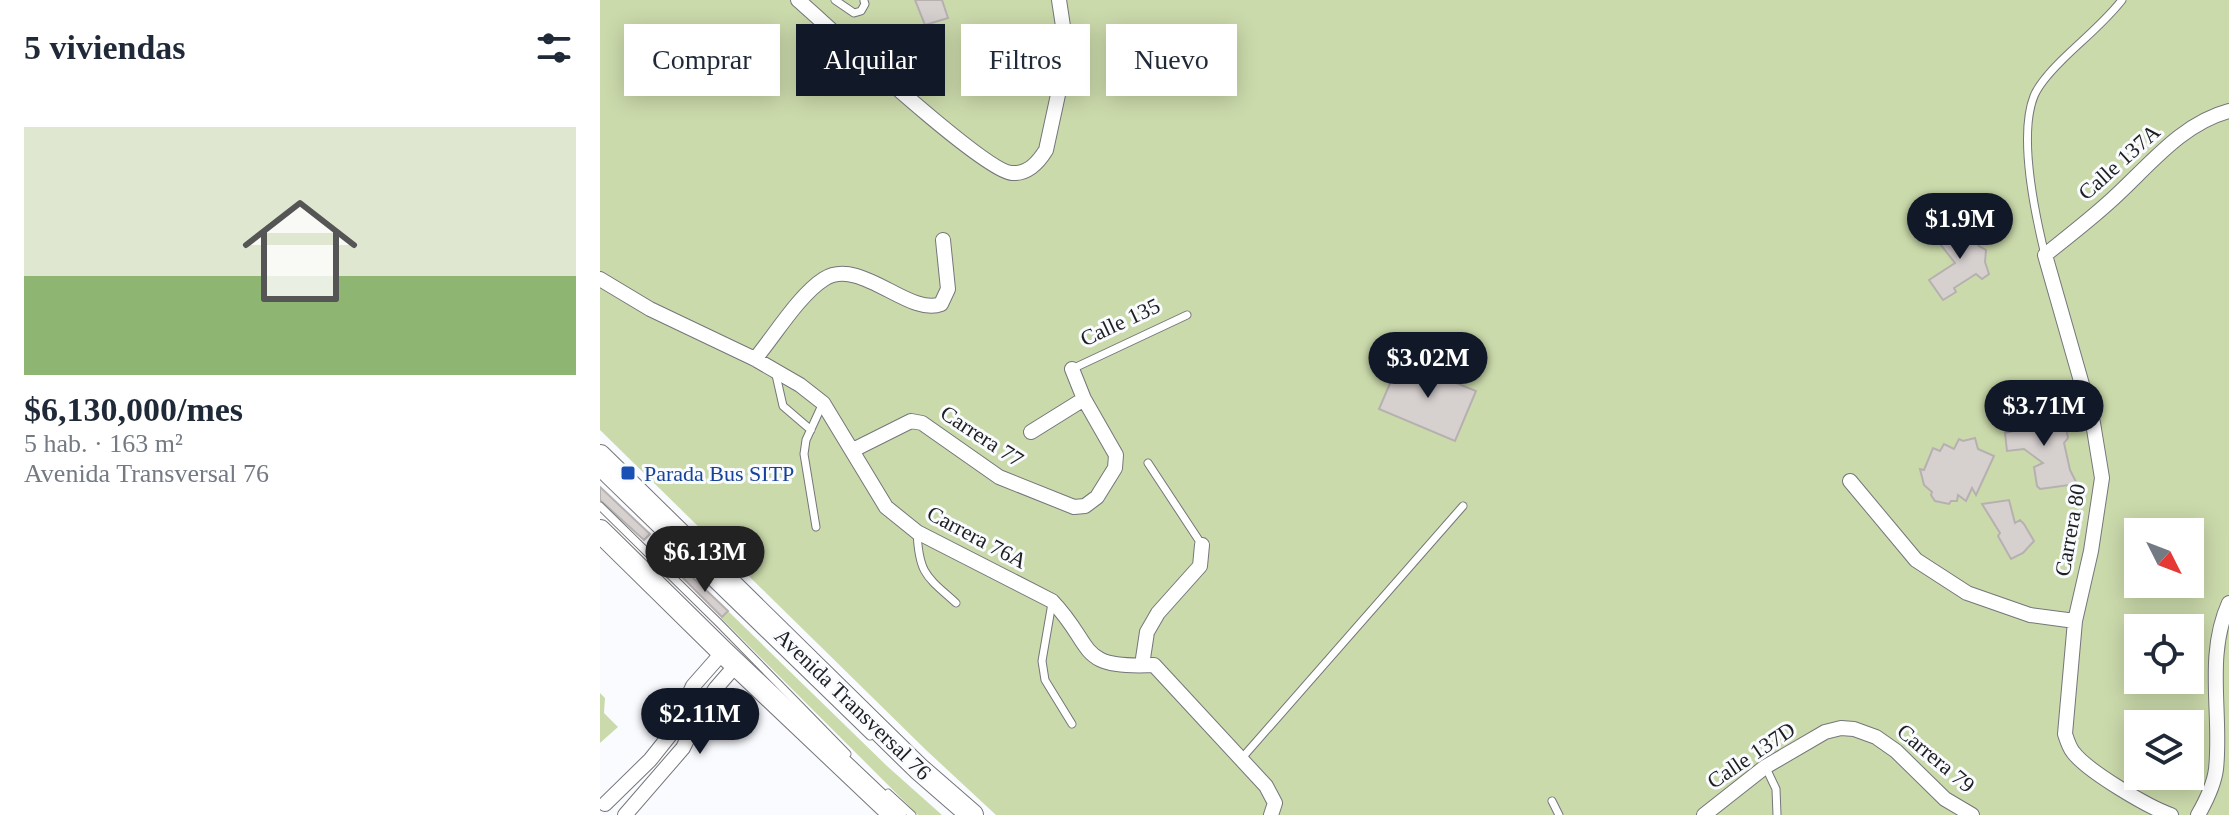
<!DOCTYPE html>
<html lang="es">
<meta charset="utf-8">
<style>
body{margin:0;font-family:"Times New Roman",serif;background:#f6f6f7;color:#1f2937;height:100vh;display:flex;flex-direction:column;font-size:30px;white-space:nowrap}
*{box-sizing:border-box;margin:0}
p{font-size:26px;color:#747a83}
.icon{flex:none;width:44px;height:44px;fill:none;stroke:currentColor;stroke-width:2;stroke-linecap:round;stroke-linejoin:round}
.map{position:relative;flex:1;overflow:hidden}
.sheet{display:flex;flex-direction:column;background:#fff;width:600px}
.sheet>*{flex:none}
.top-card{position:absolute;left:24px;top:24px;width:760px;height:72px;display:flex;gap:16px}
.needle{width:52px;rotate:132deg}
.controls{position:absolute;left:1524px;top:518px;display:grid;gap:16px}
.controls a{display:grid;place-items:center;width:80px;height:80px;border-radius:0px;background:#fff;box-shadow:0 4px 20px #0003;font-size:40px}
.price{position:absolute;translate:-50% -68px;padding:0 18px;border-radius:28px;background:#111827;color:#fff;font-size:26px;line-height:52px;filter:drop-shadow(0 2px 4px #0008)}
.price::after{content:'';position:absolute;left:50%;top:48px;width:24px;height:18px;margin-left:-12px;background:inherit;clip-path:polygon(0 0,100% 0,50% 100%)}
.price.on{background:#222;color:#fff}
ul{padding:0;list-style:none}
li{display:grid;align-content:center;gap:16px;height:424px;padding:0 24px}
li+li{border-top:2px solid #e0e1e3}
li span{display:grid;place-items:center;height:248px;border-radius:0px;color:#555}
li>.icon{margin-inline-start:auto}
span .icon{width:144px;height:144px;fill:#fffc;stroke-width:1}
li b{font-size:34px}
h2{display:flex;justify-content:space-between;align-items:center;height:96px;padding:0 24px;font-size:34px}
.tag{padding:0 28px;border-radius:0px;background:#fff;box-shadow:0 4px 20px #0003;font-size:28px;line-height:72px}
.tag.on{background:#111827;color:#fff}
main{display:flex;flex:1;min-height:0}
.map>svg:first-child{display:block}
.green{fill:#cbdaab;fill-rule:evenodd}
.building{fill:#d6d0cf;stroke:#b6b0b0;stroke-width:2}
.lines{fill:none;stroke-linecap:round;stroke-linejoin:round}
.service-casing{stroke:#74767a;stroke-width:9}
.minor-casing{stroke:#74767a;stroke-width:16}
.primary-casing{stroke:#74767a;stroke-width:24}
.service{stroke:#fff;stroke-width:7}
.minor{stroke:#fff;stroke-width:14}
.primary{stroke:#fff;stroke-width:22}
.transit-dot{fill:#1a4fb4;stroke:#fafbff;stroke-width:3}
.labels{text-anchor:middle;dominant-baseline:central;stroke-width:6;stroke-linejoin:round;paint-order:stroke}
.street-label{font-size:22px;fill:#1d1e20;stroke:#fafbff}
.transit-label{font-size:22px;fill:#164399;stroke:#fafbff;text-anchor:start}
</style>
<main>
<section class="sheet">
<h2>5 viviendas<svg class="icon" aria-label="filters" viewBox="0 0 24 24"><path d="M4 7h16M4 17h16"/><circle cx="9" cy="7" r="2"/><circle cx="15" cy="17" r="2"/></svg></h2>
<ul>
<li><span style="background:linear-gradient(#dfe7d0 60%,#8fb573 0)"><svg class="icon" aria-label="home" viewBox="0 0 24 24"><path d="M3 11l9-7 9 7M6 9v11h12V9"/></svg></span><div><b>$6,130,000/mes</b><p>5 hab. · 163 m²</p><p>Avenida Transversal 76</p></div></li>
</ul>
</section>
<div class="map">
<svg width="1629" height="815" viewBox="0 0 1629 815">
<rect width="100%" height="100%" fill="#fafbff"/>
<!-- green -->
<path class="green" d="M0,0H1629V815H396L326,750L0,430ZM1538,532H1590V584H1538ZM1538,628H1590V680H1538ZM1538,724H1590V776H1538Z
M128,611L287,766L342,815H318L121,618Z
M0,693L5,698L4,713L18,727L0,743Z"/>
<!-- building -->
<path class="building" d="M315,0H342L348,18L325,25Z
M1365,224L1379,246L1386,250L1385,262L1389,274L1382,279L1376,274L1354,288L1356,292L1343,300L1329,280L1355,263L1341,245L1343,243L1339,235L1356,225L1360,228Z
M800,360L876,391L855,441L779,409Z
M1453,414V417L1464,416L1468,438L1464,443L1470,470L1477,484L1440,489L1437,486L1434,467L1443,463L1424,449L1407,451L1405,433L1413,431L1411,421Z
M1375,438L1378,449L1394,456L1376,495L1372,488L1366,501L1358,495L1357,501H1351L1349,504L1335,501L1331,495L1332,492L1324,485L1320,469L1324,470L1333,448L1340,451L1344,444L1354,449L1359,439L1363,441Z
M0,487L50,534L44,540L0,500Z
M1409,500L1415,523L1420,520L1424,524L1434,541L1423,553L1411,559L1398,536L1400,533L1382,504Z
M86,571L128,611L122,617L81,576Z"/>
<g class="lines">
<defs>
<path id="service" d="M235,0L254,13L261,11L265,4L264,1
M1445,255C1435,214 1418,136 1434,96C1439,84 1452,70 1461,61C1481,41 1504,23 1522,0
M472,369L587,315
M176,375L183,406L211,430
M548,463L602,545
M0,474L270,736
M0,506L119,623L247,754
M216,527L204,454L206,440L223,403
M317,532C319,574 326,576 356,603
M452,603L442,661L445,680L472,724
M642,758L863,506
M1166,768L1176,789L1177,815
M288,793L312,815
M952,801L959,815"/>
<path id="minor" d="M198,0C229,27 384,172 412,173C428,174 438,163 446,150L464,67L466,46L459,0
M0,279L50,309L155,359L200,385L223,403L286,507L317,532L452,601C496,647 475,669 554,665L666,786L675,803L671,815
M155,359C175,335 199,295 224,279C260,256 309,317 341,304L348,289L343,240
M431,432L484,399
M253,450L311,421L322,423L399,477L474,507L485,506L497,497L515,468L516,455L484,399L472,369
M1250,481L1316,560L1367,593L1430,615L1475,621
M542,665L547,632L558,613L600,566L602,545
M5,804L50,760L70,735L93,686L123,652
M25,815L83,748L102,709L116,688L136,665
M1104,815L1165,767L1225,732L1241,728L1254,729L1276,737L1296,751L1345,799L1372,815
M1571,815C1548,807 1487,771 1473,752C1469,747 1467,740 1465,734L1475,621L1491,551L1502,478L1493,423L1445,255C1466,238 1487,222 1507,204C1545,171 1579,124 1629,111
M1598,815C1606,801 1614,785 1616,769C1622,714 1605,656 1629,603"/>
<path id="primary" d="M0,456L319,769L372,815
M0,531L123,652L295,815"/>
</defs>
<!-- service casing -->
<use href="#service" class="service-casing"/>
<!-- minor casing -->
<use href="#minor" class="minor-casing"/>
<!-- primary casing -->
<use href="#primary" class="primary-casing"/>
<!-- service -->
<use href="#service" class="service"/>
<!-- minor -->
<use href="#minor" class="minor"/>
<!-- primary -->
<use href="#primary" class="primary"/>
</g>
<!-- markers -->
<rect class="transit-dot" x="20" y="465" width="16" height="16" rx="4"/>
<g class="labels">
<!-- street labels -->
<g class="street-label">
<text transform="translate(1519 162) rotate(-42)">Calle 137A</text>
<text transform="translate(520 322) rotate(-25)">Calle 135</text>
<text transform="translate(382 436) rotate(33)">Carrera 77</text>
<text transform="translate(1470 530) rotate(-80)">Carrera 80</text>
<text transform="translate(377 537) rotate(28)">Carrera 76A</text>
<text transform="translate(253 704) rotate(44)">Avenida Transversal 76</text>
<text transform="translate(1151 755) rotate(-34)">Calle 137D</text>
<text transform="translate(1336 758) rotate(40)">Carrera 79</text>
</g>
<!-- transit labels -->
<g class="transit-label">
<text x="44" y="473">Parada Bus SITP</text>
</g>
</g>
</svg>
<div class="controls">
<a><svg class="needle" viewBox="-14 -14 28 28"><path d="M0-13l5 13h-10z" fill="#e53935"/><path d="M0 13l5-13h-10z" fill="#747a83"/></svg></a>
<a><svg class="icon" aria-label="locate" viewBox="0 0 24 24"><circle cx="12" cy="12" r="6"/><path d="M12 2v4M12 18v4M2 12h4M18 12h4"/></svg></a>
<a><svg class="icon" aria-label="layers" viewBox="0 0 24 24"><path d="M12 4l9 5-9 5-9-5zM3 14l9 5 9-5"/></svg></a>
</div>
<b class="price" style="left:1360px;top:261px">$1.9M</b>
<b class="price" style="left:828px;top:400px">$3.02M</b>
<b class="price" style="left:1444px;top:448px">$3.71M</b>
<b class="price on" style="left:105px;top:594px">$6.13M</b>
<b class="price" style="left:100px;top:756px">$2.11M</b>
<div class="top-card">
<a class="tag">Comprar</a>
<a class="tag on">Alquilar</a>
<a class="tag">Filtros</a>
<a class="tag">Nuevo</a>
</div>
</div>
</main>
